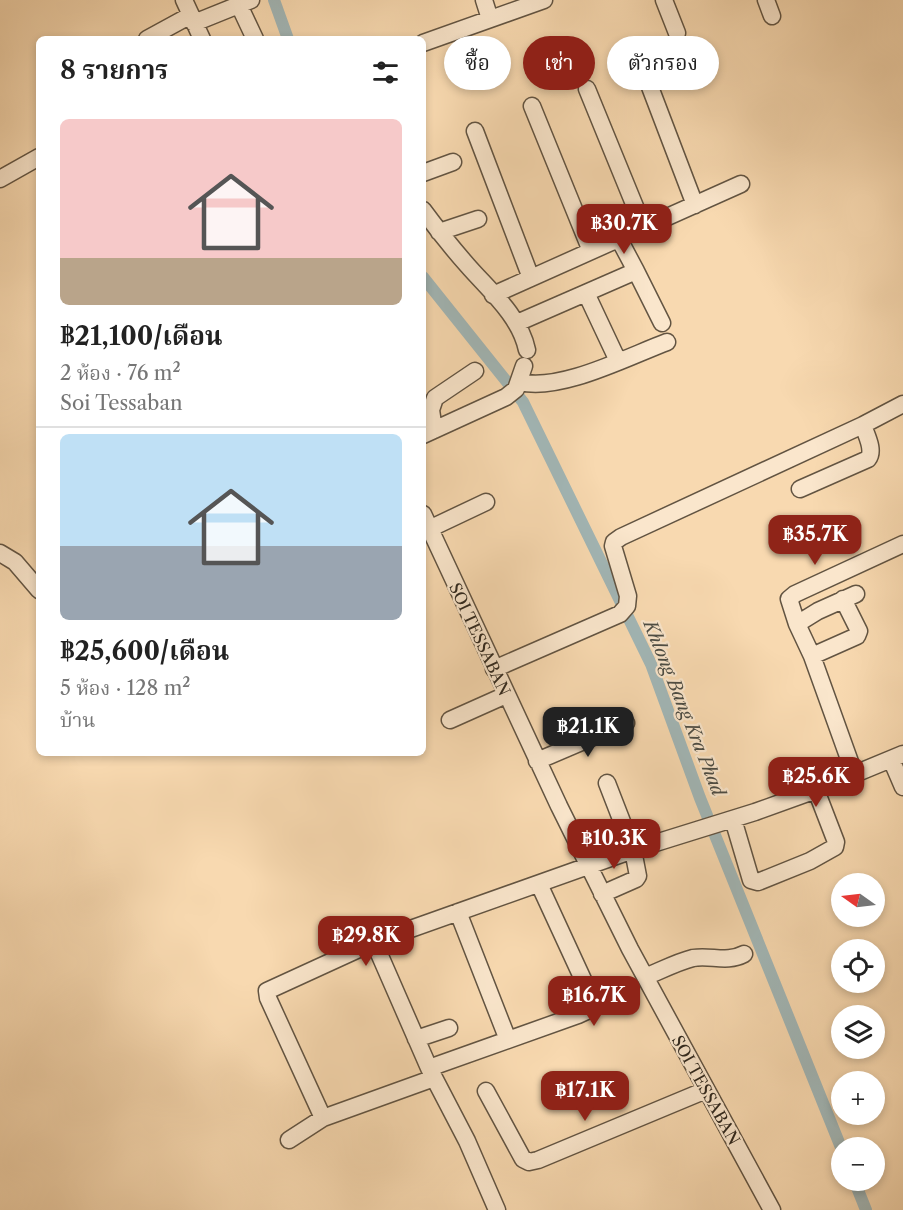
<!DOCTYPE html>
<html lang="th">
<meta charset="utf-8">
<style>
body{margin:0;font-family:"Libre Caslon Text","Noto Serif Thai",serif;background:#f2f2f2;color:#222;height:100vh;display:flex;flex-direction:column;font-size:22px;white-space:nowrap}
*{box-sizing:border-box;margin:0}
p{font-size:20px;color:#767676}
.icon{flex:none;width:33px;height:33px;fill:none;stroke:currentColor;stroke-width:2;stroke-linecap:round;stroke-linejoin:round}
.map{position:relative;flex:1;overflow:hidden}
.panel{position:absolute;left:36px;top:36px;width:390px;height:720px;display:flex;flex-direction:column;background:#fff;border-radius:9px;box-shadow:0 3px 9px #0003}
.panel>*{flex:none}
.banner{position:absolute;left:444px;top:36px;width:369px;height:54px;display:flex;gap:12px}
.needle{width:39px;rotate:284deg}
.buttons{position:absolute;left:831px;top:873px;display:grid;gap:12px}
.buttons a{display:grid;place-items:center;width:54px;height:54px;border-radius:50%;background:#fff;box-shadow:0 3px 9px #0003;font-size:30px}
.price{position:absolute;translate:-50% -51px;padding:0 14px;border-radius:12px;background:#8f2418;color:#fff;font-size:20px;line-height:39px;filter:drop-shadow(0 2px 3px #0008)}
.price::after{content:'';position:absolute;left:50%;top:36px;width:18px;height:14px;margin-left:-9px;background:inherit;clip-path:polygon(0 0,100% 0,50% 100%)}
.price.active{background:#222;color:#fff}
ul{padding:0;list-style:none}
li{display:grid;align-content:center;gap:12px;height:318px;padding:0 24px}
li+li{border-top:2px solid #e0e0e0}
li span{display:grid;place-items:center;height:186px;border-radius:9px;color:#555}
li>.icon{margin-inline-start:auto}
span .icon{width:108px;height:108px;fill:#fffc;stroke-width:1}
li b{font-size:26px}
h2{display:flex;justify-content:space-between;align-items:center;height:72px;padding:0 24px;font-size:26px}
.tag{padding:0 21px;border-radius:27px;background:#fff;box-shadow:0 3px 9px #0003;font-size:21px;line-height:54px}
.tag.active{background:#8f2418;color:#fff}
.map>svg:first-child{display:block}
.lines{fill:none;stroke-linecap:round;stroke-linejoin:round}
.canal{stroke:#a2b7b7;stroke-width:12}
.minor-casing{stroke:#625442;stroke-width:19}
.minor{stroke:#fae6cc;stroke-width:16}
.labels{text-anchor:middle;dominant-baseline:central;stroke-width:4.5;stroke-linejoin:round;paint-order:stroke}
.street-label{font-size:16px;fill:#30281e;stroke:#fae6cc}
.water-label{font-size:18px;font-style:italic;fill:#4c4c44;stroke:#fae6cc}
</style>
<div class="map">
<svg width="903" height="1210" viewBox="0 0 903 1210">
<rect width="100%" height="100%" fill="#f8d9b0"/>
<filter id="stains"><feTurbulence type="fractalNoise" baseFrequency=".00333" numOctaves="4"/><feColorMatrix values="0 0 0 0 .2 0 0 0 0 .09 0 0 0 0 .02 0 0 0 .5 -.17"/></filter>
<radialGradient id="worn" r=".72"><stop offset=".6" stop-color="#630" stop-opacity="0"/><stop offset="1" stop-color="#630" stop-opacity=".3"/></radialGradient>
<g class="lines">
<!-- canal -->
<path class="canal" d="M274,0L288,39
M423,277L523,402L651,664L700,798L842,1150
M854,1180L866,1210"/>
<defs>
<path id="minor" d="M184,0L202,39
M484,0L490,19
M664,0L677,33
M766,0L772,16
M239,5L255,39
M194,23L251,0
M147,39L191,15
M423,43L544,0
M642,66L695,205
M587,89L643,226
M532,106L591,251
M475,131L531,278
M423,173L453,162
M0,179L39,157
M423,210C437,229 452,248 468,266C489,290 520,316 527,350
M439,232L478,219
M636,271L662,323
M586,293L618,361
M493,295L741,184
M517,323L636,271L619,239
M520,382C560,392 627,357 667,342
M434,430L431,410L435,398L475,371
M423,435L506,397L516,389L524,366
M800,489L868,459C875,450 866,435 863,425
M423,514L559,806L630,949L772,1210
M429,529L486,502
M0,553L15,562L39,590
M797,624L818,611L856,594
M812,656L857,636L859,631L843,599
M494,669L620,614L627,606L628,596L613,546L614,542L621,537L863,425L903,404
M450,720L506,695
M891,759L903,787
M537,761L626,723
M854,773L812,656L797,624L789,599L795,594L903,544
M733,819L751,880L758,882L810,861L835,847L836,842L816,790
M602,894L636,879L638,876L633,850L607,783
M458,912L508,1040
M645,977C660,971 677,962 693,958C711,955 727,963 744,954
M416,1039L449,1028
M429,1068L578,1015L591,1009L592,999L539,884
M486,1091L523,1159L529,1162L538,1160L706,1090
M323,1118L434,1078
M289,1140L323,1118L268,998L267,991L374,942
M497,1210L467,1141L429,1068L374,942L633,850L755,812L816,790L903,754"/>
</defs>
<!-- minor casing -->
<use href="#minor" class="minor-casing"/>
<!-- minor -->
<use href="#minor" class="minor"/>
</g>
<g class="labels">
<!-- street labels -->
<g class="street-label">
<text transform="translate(480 639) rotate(65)">SOI TESSABAN</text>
<text transform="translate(706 1090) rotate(61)">SOI TESSABAN</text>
</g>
<!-- water labels -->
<g class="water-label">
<text transform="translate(684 708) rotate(68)">Khlong Bang Kra Phad</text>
</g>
</g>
<rect width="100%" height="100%" filter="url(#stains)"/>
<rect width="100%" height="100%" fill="url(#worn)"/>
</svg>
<div class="buttons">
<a><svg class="needle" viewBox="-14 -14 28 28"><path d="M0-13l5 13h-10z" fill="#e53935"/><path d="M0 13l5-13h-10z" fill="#767676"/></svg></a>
<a><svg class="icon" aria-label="locate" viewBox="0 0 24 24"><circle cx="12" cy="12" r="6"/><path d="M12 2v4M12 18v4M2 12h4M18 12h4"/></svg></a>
<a><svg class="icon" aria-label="layers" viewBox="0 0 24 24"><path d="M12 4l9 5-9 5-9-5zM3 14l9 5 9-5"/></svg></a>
<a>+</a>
<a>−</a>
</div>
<b class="price" style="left:624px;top:255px">฿30.7K</b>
<b class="price" style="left:815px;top:566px">฿35.7K</b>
<b class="price active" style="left:588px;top:758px">฿21.1K</b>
<b class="price" style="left:816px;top:808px">฿25.6K</b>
<b class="price" style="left:614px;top:870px">฿10.3K</b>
<b class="price" style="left:366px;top:967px">฿29.8K</b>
<b class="price" style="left:594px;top:1027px">฿16.7K</b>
<b class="price" style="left:585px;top:1122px">฿17.1K</b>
<div class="banner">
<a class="tag">ซื้อ</a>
<a class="tag active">เช่า</a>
<a class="tag">ตัวกรอง</a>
</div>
<section class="panel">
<h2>8 รายการ<svg class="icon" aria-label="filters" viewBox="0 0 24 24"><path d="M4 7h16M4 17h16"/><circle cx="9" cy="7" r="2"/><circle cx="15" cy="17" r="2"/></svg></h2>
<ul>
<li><span style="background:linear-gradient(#f6c9c9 75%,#b9a48a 0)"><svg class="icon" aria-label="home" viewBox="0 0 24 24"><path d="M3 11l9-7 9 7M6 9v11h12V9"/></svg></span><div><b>฿21,100/เดือน</b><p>2 ห้อง · 76 m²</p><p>Soi Tessaban</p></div></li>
<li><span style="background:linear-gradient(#bfe0f5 60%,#9aa5b1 0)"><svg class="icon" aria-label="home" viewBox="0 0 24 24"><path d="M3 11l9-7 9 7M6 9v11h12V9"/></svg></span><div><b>฿25,600/เดือน</b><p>5 ห้อง · 128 m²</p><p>บ้าน</p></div></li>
</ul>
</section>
</div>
